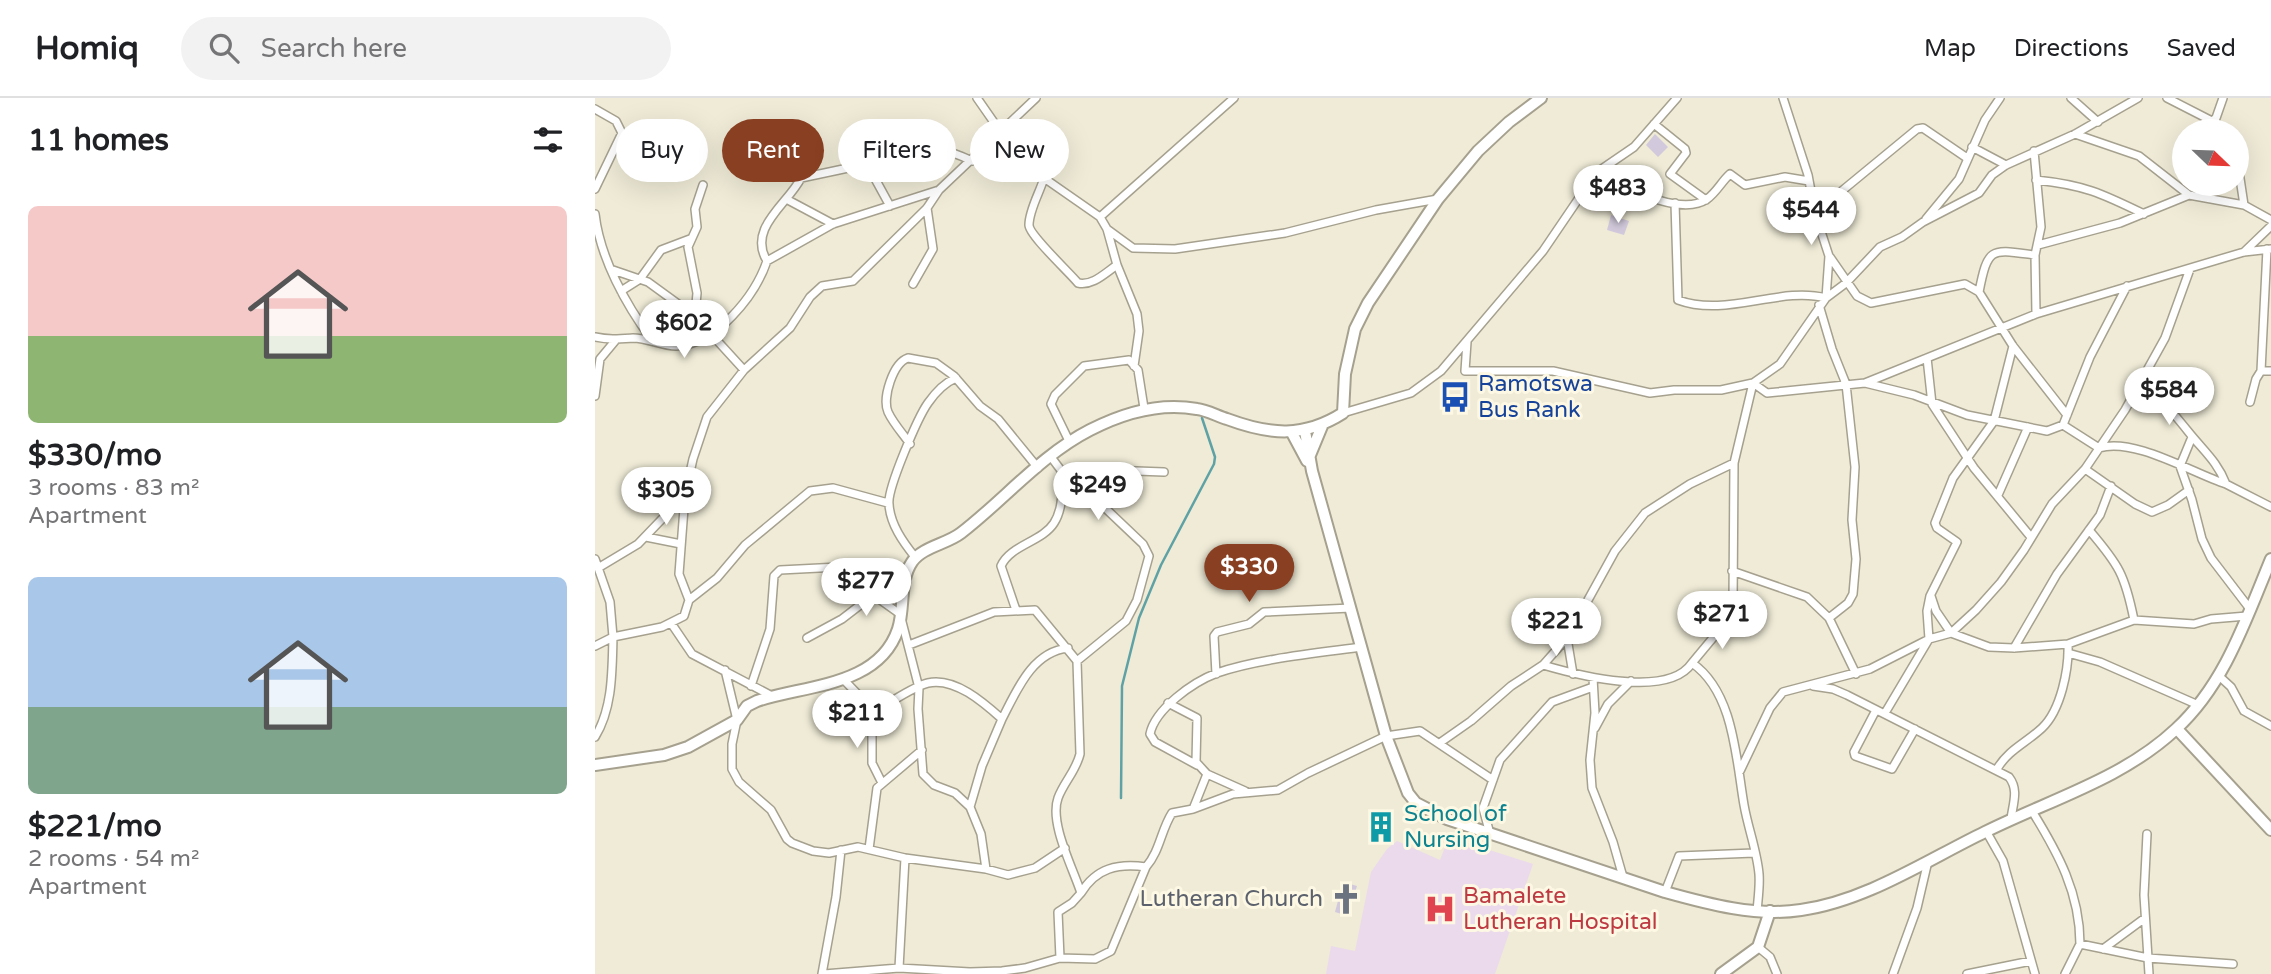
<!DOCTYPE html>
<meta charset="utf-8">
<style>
body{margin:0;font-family:"Varela Round",sans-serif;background:#f2f2f2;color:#202124;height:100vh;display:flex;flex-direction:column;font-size:26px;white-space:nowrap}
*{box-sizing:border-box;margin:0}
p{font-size:23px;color:#757577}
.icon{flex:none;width:38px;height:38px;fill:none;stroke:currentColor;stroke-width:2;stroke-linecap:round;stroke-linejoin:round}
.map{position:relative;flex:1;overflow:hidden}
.side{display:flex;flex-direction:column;background:#fff;width:595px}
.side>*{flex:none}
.top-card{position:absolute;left:21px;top:21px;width:665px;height:63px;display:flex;gap:14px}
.needle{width:46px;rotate:113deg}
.fabs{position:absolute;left:1577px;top:21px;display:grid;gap:14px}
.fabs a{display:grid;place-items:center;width:77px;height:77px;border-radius:50%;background:#fff;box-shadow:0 7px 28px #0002;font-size:35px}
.price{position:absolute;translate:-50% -60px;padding:0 16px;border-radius:24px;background:#fff;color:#222;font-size:23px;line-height:46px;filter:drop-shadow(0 2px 4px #0008)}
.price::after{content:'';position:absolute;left:50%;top:42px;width:21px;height:16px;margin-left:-10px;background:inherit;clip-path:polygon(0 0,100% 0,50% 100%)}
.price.current{background:#883f22;color:#fff}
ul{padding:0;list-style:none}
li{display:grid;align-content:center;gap:14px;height:371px;padding:0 28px}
li span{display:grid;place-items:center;height:217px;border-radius:10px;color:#555}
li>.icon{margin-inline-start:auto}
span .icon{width:126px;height:126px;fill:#fffc;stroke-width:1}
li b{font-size:30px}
h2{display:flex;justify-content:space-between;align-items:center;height:84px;padding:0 28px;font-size:30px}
.pill{padding:0 24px;border-radius:32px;background:#fff;box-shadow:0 7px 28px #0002;font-size:24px;line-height:63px}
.pill.current{background:#883f22;color:#fff}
header{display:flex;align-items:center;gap:42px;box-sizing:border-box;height:98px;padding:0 35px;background:#fff;border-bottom:2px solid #e0e0e0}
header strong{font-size:33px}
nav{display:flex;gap:38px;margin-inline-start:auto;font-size:24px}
.search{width:490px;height:63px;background:#f2f2f2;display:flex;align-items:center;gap:18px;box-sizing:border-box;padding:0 24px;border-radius:38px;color:#757577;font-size:26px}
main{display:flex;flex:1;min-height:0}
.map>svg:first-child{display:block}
.medical{fill:#ebdaec}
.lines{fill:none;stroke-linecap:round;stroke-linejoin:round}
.stream{stroke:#5fa2a6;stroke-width:2.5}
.building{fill:#d2cadc}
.street-casing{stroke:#a6a18f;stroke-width:10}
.secondary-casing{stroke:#a6a18f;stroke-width:14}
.street{stroke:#fff;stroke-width:7}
.secondary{stroke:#fff;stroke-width:10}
.labels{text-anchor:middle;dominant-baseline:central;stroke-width:6;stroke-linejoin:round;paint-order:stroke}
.transit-label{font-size:23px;fill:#164399;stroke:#fdf8e4;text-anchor:start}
.culture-label{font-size:23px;fill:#0d838f;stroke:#fdf8e4;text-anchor:start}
.health-label{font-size:23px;fill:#be3a42;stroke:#fdf8e4;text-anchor:start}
.worship-label{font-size:23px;fill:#5b616d;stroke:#fdf8e4;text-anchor:end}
</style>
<header>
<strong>Homiq</strong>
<div class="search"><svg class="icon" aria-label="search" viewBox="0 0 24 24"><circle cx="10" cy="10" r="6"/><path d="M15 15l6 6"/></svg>Search here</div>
<nav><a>Map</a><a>Directions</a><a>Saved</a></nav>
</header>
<main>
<section class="side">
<h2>11 homes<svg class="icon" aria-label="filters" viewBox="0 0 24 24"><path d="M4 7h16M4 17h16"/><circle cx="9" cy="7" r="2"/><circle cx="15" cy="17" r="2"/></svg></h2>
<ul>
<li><span style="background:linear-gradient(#f6c9c9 60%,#8fb573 0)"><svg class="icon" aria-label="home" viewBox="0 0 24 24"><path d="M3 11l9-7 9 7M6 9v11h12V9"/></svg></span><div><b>$330/mo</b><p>3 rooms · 83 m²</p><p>Apartment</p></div></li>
<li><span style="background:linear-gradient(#a9c7e8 60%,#7fa58c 0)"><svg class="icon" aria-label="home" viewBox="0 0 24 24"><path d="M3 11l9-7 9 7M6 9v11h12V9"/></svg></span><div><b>$221/mo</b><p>2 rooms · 54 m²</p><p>Apartment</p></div></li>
</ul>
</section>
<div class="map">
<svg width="1676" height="876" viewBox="0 0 1676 876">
<rect width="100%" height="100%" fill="#efebd7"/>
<!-- medical -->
<path class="medical" d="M854,739L938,766L900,876H731L736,848L760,853L776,774L792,751L802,743L845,762Z"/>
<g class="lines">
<!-- stream -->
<path class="stream" d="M526,700L527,588L544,520L566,467L619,366L620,359L607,320"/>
</g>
<!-- building -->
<path class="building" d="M1060,36L1073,49L1063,59L1051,47Z
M1016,117L1034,123L1029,137L1012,132Z
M780,717L797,719L794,741H776Z
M748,784L762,788L753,818L740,814Z"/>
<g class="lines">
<defs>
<path id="street" d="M382,0L405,33
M1476,0L1503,24
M1572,0L1617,23L1621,20L1628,0
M0,11L21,23L27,35L0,91
M420,22L439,65L449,80L505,119L512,131L522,167L542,216L544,233L539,268
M1059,26L1090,51L1091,55L1075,76L1111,102
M1480,36L1544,58L1594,97
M1377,49L1411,67
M1439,53L1446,129L1440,157L1441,216
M314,55C338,47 354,52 377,63
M1643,67L1649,107
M1001,75C1027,87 1085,120 1112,101C1121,95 1127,83 1135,76L1150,87L1190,79L1214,83
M449,80C445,94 434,112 434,127C434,137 474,174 483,185C498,188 510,175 522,167
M1441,82C1489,87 1506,95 1549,116
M108,87L100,111L102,129L93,149L102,195L101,206L117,237L149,272
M193,102L238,126
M1080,105L1083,202C1132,220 1184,188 1231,200L1251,185L1285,149L1307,139L1328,124L1384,95L1397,77L1411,67L1480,36L1543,0
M1220,115L1322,31L1328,30L1372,60
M0,116C5,160 31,207 57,242
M505,119L639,0
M1331,121L1364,81L1390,22L1405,0
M512,131L538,150L580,151L690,135L781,112L843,101
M1443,147L1525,125L1594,97L1649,107L1676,122
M1672,151L1666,273H1676
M1649,154L1676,128
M1235,159L1262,198L1276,205L1370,186L1384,194L1418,248L1472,317
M172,163C152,130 193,106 206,80L272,66L295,108
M18,172L53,184L86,208L101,206
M318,186L338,151L332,110
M26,193L45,181L66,152L95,141
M1384,194C1393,148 1396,151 1440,157
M1224,207L1237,251L1251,286L1260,369L1257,422L1261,461L1258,496L1253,505L1234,520
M0,239C14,242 24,241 38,240C53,240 66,248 81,248C121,247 160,198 172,163L238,126L344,92L441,0
M872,244L870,273H958L1055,295L1079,292H1126L1158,285L1172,295L1270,285L1441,216L1649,154L1676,151
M1332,260L1337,306L1379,370L1435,438
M1270,285L1319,297L1372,317L1452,333L1468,327L1495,259L1532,188
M0,298L5,261L20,243
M1655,304L1661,281L1666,273
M748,315L816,295L846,273L948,153L1001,75L1039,49L1082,0
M1468,327L1504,350C1539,339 1597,375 1631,386C1623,365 1610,354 1596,337C1580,317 1567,301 1547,285
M1597,339L1585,368L1597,402L1607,441L1616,460L1655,511
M474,343L456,306L460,297L489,268L534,262L543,272L549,310
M315,346C308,336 298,325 293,314C287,300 298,265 313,260L341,265L359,278L385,308L403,321L443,370
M1490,371L1540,406L1557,414L1573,407L1594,392
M468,375L494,380L508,408L548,446L554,458L542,502L531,523L482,563
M494,380L514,372L569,374
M1631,386L1676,409
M1403,397L1433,329
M1494,432C1524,467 1530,477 1539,522
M51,439L86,446
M320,459C308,444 295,426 294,406C292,391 323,319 333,305C340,295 349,285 361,280
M0,461L15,504L18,539L67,529L89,518L94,502L84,476L90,397L98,361L112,319L149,272L195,230L215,199L227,188L258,183L332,110L344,92
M3,470L43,446L90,397
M1137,473L1212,499L1234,520L1261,576
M1336,498L1341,513L1356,535L1394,549L1419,550L1473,546L1539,522L1599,526L1616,521L1652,518
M94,502L122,480L150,447L215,393L238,390L293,405
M421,512L406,468C415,447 447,444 459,425C468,411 467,392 468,375L456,359
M76,525L97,556L177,598
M212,540L247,521L312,471
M972,540L978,576
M314,547L399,514L440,512L482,563L485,656C481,673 469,684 463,700C454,725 478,770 486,795L477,805L463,814L465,860
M0,548L18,539C17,572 18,610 0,639
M1419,550L1462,476L1505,417L1516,388
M1473,555L1505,564L1601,606
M948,567C982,577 1073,601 1097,565
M130,572L142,622L137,646V671L144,684L176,712L192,741L197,745L218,753L234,755L263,749L310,760L391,771L413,777L440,770L470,750
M621,576L619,538L622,534L654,526L669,514L756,510
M1624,578L1636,589L1649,613L1676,628
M998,580L1000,615L995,662L997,690L1018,744L1028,779
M248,581L277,611H283C297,604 319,588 333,585C360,579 389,605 407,621C422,592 437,554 473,550
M156,588L175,531L179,478L185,472L244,469L252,473L277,496L305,516L324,590L323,611L328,676L339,687L360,695L375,709
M1218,588L1238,591L1252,597L1414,679C1424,692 1418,705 1416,721
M277,611V665L287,685
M1281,612L1259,654L1260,658L1297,671L1320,631
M1290,615L1334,541L1332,513L1335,498L1362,444L1342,430L1340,425L1358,380L1399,323L1418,248
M1000,630L1013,606L1036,583
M846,644L876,623L916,588L948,567L972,540L1020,453L1050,415L1095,386L1139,365
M602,667L560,644L555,636C560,611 598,584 622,575C662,561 723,555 767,549
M1402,671C1413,652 1431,645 1447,630C1466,612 1474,571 1473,546
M1145,673L1175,610L1188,594L1275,571L1334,541L1356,535L1381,512L1406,484L1429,452L1457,406L1490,371L1530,312L1570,240L1595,171
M612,676L650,693
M598,711L638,696L683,692L713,675L791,638L825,633L898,682
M1437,713C1463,755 1485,795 1485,846
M1391,733L1408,763L1440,876
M895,736L888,710L905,662L957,604L998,589
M1552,736L1549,797L1554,876
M274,751L282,690L327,652
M391,771L386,736L375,709L387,668L407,621
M1070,794L1084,758L1159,755
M486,795C501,770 523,765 551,769
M1162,813C1163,801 1165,788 1164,776C1162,753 1153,730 1149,707C1141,661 1139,594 1097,565L1132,523L1138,506L1139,365L1158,285L1185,266L1231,200L1234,158L1220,115L1213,77L1188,0
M1163,849L1175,859L1182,876
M1508,851L1550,820
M304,870L310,760
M227,876L241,799L246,752
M229,876L304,870L375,874L407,873L430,870L465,860L500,861L516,853L551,769C565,753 566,732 577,715L598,711L612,676L601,664L602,620L573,605
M1298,876L1322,810L1333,763
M1372,876L1436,863
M1470,876L1485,846L1553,860L1638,866"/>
<path id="secondary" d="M710,333L717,373L791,638L813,695L821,705L852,721L1070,794C1113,806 1161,819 1206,812C1271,803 1332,762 1390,734C1454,702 1528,681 1581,631C1630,586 1651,521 1676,461
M697,335L712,363
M715,357L727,328
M1582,631L1676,732
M0,667L69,657L93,649L142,622L152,608L162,603C209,587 284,589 303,531C310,510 304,483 317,464C327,449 352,446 366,435C409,402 446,357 495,332C528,315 564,304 602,311C612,312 622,318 632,321C675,337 709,340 748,315L750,276L760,231L773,205L843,101L883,53L914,24L946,0
M1126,876L1163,849L1175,813"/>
</defs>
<!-- street casing -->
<use href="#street" class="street-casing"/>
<!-- secondary casing -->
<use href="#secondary" class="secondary-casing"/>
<!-- street -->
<use href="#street" class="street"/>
<!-- secondary -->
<use href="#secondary" class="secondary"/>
</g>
<!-- icons -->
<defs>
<symbol id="bus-bare" viewBox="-9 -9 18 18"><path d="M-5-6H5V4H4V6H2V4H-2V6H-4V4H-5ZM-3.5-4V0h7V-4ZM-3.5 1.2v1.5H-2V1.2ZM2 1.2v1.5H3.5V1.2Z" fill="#1a4fb4" stroke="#fdf8e4" stroke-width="2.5" paint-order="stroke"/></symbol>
<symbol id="building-bare" viewBox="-9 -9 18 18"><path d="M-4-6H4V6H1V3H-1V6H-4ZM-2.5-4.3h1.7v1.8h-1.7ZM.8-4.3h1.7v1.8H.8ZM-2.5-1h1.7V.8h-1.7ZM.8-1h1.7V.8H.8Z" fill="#0f9aa8" stroke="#fdf8e4" stroke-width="2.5" paint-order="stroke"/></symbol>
<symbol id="church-bare" viewBox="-9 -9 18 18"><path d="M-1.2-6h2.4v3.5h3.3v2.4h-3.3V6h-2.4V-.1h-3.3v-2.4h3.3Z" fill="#6b7280" stroke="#fdf8e4" stroke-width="2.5" paint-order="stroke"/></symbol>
<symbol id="hospital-bare" viewBox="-9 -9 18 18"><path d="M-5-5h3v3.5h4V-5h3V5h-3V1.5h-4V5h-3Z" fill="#e0444e" stroke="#fdf8e4" stroke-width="2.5" paint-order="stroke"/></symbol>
</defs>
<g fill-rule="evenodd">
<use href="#bus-bare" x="838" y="277" width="44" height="44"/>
<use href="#building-bare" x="764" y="707" width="44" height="44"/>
<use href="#church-bare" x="729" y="779" width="44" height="44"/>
<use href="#hospital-bare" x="823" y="789" width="44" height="44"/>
</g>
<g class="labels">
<!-- transit labels -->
<g class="transit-label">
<text x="883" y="286">Ramotswa<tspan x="883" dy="26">Bus Rank</tspan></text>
</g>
<!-- culture labels -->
<g class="culture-label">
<text x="809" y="716">School of<tspan x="809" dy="26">Nursing</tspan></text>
</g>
<!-- health labels -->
<g class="health-label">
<text x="868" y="798">Bamalete<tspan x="868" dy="26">Lutheran Hospital</tspan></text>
</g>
<!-- worship labels -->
<g class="worship-label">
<text x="728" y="801">Lutheran Church</text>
</g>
</g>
</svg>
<div class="fabs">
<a><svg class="needle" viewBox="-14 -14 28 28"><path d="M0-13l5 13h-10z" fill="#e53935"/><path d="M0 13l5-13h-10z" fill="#757577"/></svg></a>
</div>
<b class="price" style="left:1023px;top:127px">$483</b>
<b class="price" style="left:1216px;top:149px">$544</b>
<b class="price" style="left:89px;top:262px">$602</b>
<b class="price" style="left:1574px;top:329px">$584</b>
<b class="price" style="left:503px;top:424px">$249</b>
<b class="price" style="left:71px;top:429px">$305</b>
<b class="price current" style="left:654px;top:506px">$330</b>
<b class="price" style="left:271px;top:520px">$277</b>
<b class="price" style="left:1127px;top:553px">$271</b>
<b class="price" style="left:961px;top:560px">$221</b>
<b class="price" style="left:262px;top:652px">$211</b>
<div class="top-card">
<a class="pill">Buy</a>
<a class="pill current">Rent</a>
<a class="pill">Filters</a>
<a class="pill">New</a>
</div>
</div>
</main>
